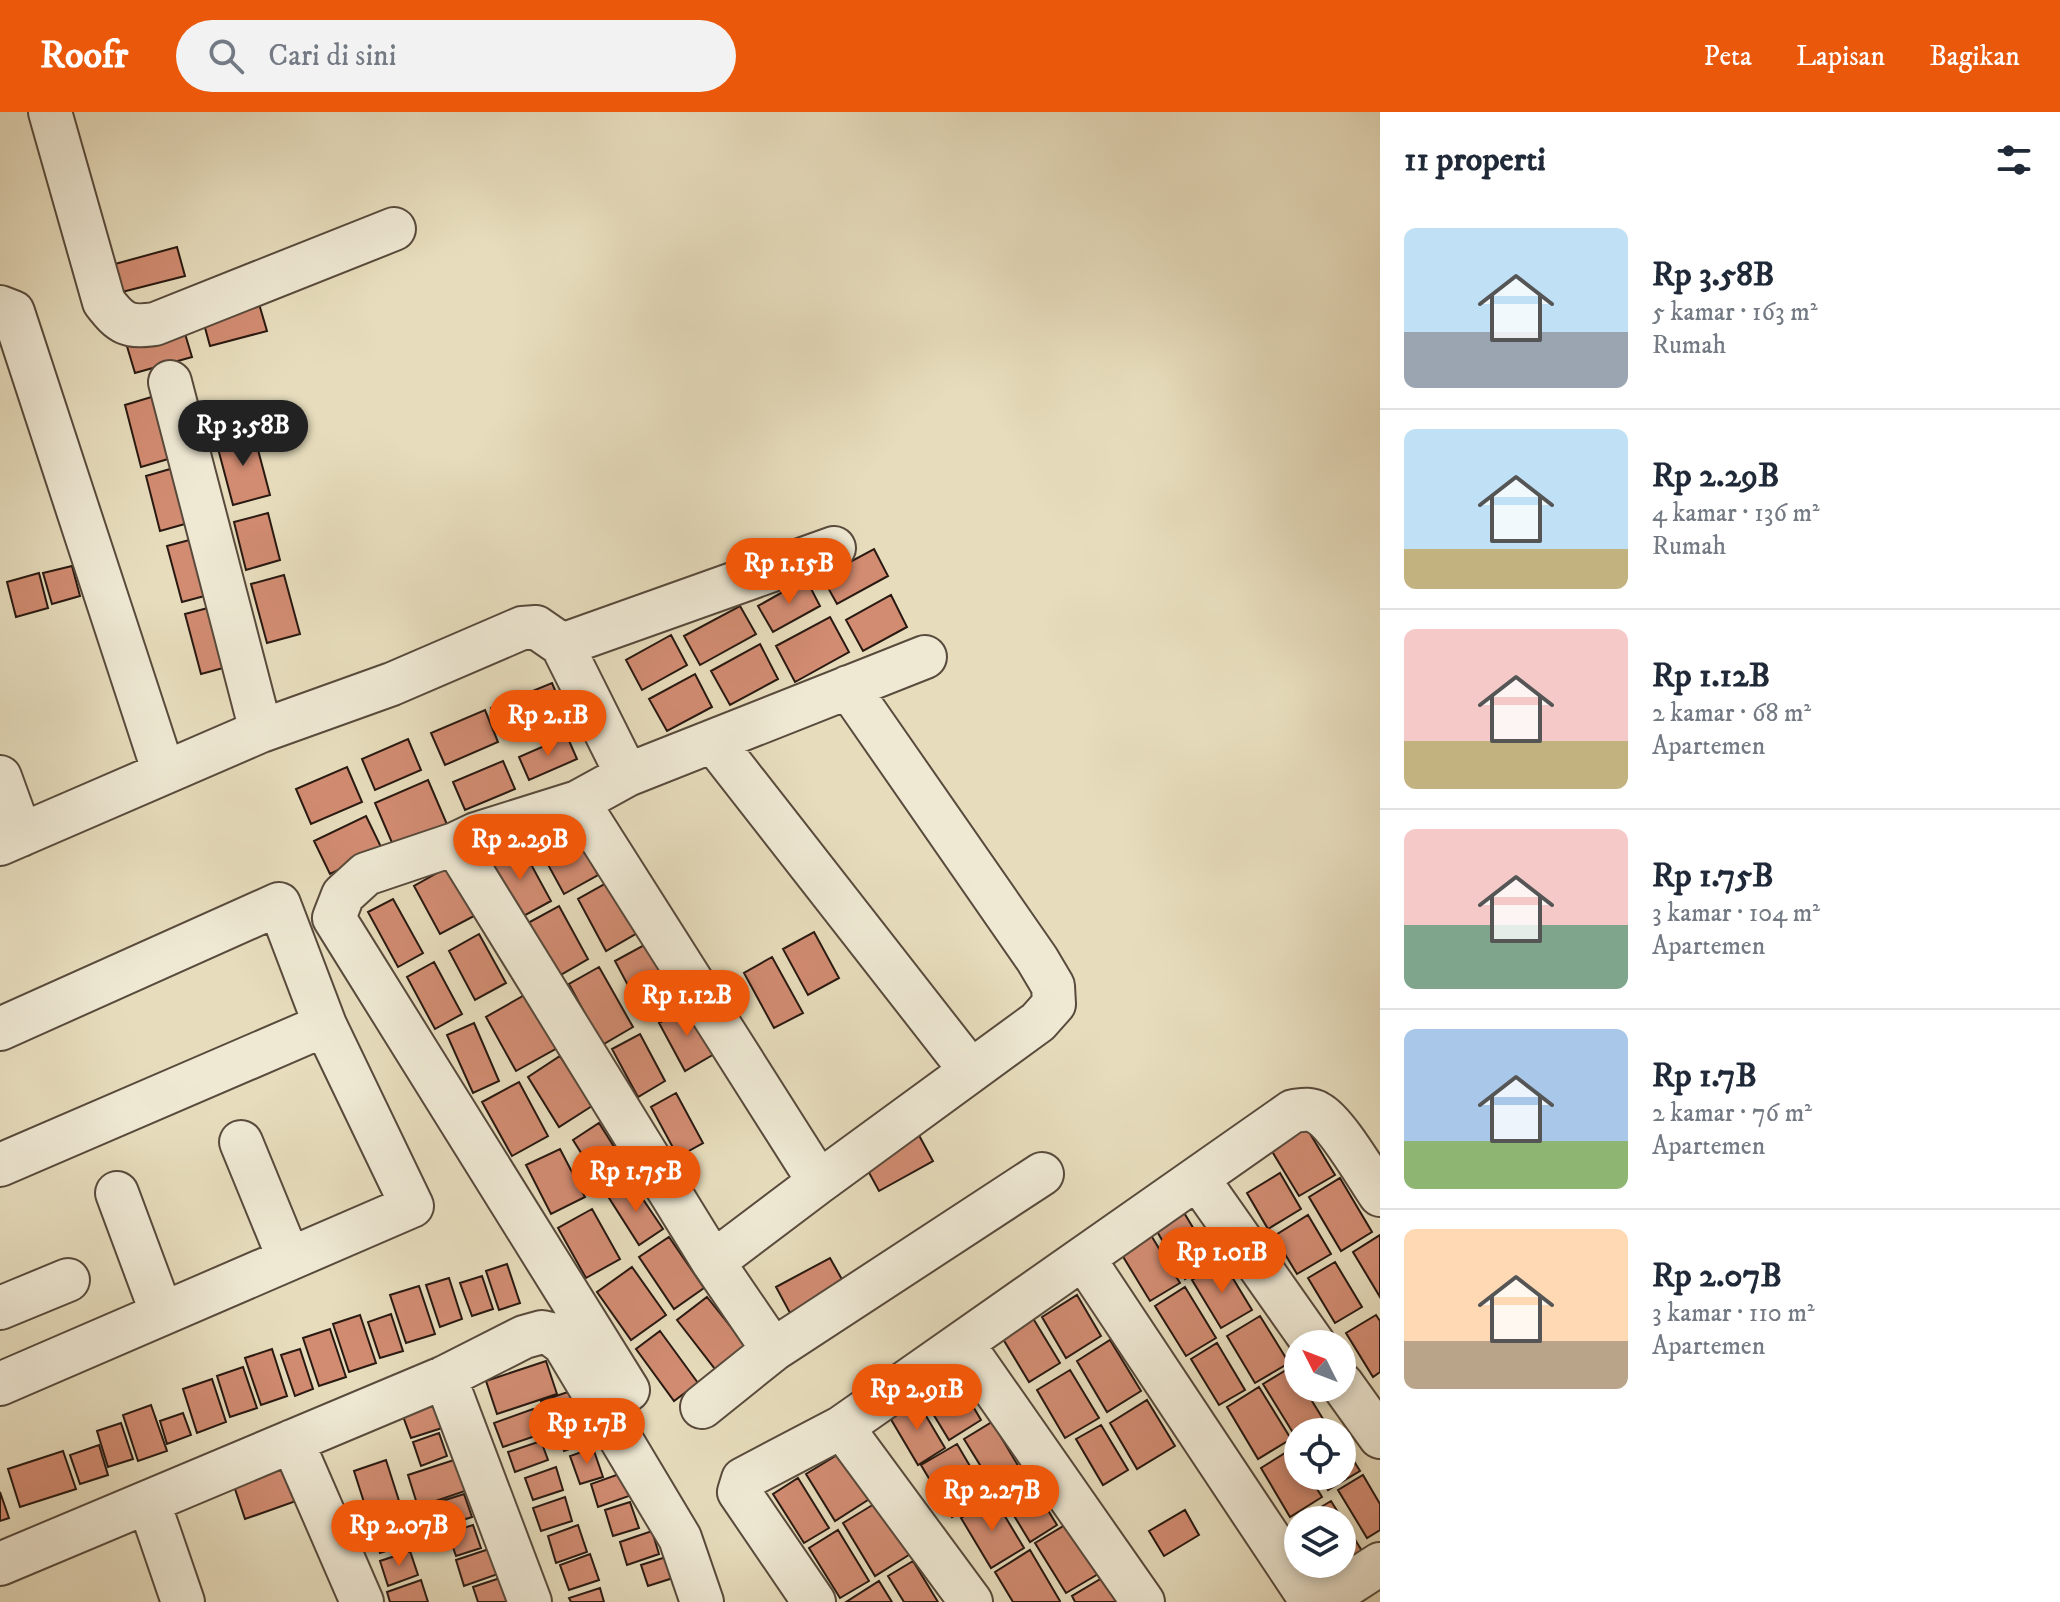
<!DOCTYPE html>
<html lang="id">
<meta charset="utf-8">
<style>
body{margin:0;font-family:"IM FELL DW Pica",serif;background:#f2f2f3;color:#1f2937;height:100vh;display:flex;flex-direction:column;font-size:30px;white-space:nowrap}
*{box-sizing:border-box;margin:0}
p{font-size:26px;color:#747a83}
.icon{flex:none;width:44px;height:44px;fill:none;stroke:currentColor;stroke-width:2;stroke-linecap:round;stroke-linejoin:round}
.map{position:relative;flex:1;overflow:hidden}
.sheet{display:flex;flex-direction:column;background:#fff;width:680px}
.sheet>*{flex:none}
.needle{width:52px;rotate:312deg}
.fabs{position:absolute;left:1284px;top:1218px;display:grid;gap:16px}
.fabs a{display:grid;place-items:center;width:72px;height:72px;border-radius:50%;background:#fff;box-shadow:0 4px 12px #0003;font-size:40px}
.price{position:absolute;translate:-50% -68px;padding:0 18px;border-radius:28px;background:#ea580c;color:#fff;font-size:26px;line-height:52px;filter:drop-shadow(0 2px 4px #0008)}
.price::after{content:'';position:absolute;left:50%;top:48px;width:24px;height:18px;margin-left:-12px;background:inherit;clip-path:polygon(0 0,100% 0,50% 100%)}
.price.on{background:#222;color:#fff}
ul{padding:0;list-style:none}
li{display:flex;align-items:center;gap:24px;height:200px;padding:0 24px}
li+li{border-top:2px solid #e0e1e3}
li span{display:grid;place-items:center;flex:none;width:224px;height:160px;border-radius:12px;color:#555}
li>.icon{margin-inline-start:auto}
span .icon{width:96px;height:96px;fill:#fffc;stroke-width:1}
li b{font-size:34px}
h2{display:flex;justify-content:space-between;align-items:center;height:96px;padding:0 24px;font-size:34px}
header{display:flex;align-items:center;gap:48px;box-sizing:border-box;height:112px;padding:0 40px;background:#ea580c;color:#fff}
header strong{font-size:38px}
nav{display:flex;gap:44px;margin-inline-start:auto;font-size:28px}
.search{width:560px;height:72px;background:#f2f2f3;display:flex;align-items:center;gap:20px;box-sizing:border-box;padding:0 28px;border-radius:44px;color:#747a83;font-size:30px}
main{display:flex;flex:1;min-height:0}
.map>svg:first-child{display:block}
.building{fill:#d28c72;stroke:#291911;stroke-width:2}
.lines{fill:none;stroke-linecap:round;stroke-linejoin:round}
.minor-casing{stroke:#584a3c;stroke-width:46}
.minor{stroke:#efe9d4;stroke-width:42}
</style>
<header>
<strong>Roofr</strong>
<div class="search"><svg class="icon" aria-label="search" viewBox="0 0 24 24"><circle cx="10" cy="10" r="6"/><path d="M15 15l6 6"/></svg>Cari di sini</div>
<nav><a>Peta</a><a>Lapisan</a><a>Bagikan</a></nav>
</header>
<main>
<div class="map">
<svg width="1380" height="1490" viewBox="0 0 1380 1490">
<rect width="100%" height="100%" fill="#e7ddbd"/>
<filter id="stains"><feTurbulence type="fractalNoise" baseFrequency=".0025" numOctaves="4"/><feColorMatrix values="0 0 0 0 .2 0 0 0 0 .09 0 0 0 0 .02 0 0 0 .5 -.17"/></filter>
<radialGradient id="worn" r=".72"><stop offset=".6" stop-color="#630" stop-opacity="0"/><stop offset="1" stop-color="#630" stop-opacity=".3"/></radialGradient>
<!-- building -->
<path class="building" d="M177,135L185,164L122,180L115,152Z
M257,185L267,219L210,234L201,201Z
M183,215L192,245L135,261L126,231Z
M158,283L175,345L141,355L125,293Z
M253,319L270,383L233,393L216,329Z
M177,355L192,410L160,419L146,364Z
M268,401L280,448L246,458L234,410Z
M197,426L212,482L182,490L167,434Z
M874,437L888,464L837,492L822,465Z
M72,454L80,484L52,492L43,461Z
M39,461L48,496L16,505L7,470Z
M284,463L300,522L267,531L251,472Z
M806,467L820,494L773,520L758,494Z
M891,483L907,515L863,539L846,508Z
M223,492L238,552L201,562L185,502Z
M740,494L756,522L700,553L684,524Z
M830,505L849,540L795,570L776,534Z
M671,523L687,553L642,578L626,548Z
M760,532L778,567L730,593L711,559Z
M695,562L712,595L667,619L649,587Z
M552,571L564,600L504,626L491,596Z
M485,598L498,630L445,653L431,621Z
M567,624L577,647L529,668L519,645Z
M408,627L421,658L375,678L362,647Z
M503,649L515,677L465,698L453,670Z
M347,655L362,690L311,712L296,677Z
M428,668L449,717L396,740L375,691Z
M366,704L382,737L330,762L314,729Z
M569,708L598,763L564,782L534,727Z
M521,734L551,789L520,806L490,751Z
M448,755L474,804L440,822L414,774Z
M612,768L639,820L606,839L578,787Z
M393,787L423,841L398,855L368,800Z
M559,794L588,847L557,865L528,811Z
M814,820L839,866L808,883L783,837Z
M479,822L506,871L475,888L449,839Z
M646,832L672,879L640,896L615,849Z
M772,845L803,901L774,916L744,861Z
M434,850L462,902L435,917L407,865Z
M599,855L633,915L602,933L569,872Z
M528,881L559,935L516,959L486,905Z
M690,894L716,941L685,959L659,911Z
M474,911L499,969L473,981L447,923Z
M640,922L665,969L638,985L612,937Z
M560,944L592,994L559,1015L528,965Z
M519,970L548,1024L512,1044L482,990Z
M676,981L703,1031L678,1045L651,995Z
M599,1011L630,1060L604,1077L573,1028Z
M1306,1015L1335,1063L1299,1084L1270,1036Z
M915,1016L933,1049L879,1079L861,1046Z
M560,1037L585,1085L551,1102L526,1053Z
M1280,1061L1301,1097L1268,1117L1247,1081Z
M1340,1066L1372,1120L1341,1139L1309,1085Z
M632,1071L663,1117L639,1133L609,1086Z
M592,1097L620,1147L586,1166L558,1116Z
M1183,1099L1213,1149L1185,1167L1155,1116Z
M1308,1103L1331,1142L1297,1162L1274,1124Z
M1149,1120L1180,1171L1150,1189L1119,1138Z
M1380,1123V1185L1353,1140Z
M669,1125L704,1176L674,1197L639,1145Z
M830,1146L844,1171L790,1201L776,1175Z
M1223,1150L1252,1198L1221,1216L1192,1168Z
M1335,1150L1362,1195L1335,1211L1308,1166Z
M507,1152L520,1191L499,1198L486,1159Z
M632,1155L666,1203L631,1228L597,1180Z
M482,1164L493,1197L472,1204L460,1171Z
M449,1166L462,1207L440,1215L426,1173Z
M419,1174L435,1222L406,1231L390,1183Z
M1185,1175L1216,1226L1186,1244L1155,1194Z
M1077,1183L1101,1224L1066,1246L1042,1205Z
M707,1185L746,1234L715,1257L677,1208Z
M391,1202L403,1239L380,1246L368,1210Z
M360,1203L376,1251L349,1260L333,1212Z
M1031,1203L1060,1251L1029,1270L1000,1222Z
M1376,1203L1380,1209V1260L1373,1265L1346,1221Z
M1260,1204L1289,1251L1255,1271L1227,1224Z
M330,1217L346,1265L319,1274L303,1226Z
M660,1219L698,1271L674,1289L636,1237Z
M1110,1228L1141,1279L1107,1300L1077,1249Z
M1217,1231L1245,1278L1219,1293L1191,1247Z
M272,1237L287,1284L261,1293L245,1246Z
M300,1237L313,1277L295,1284L281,1243Z
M546,1249L557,1282L497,1302L486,1269Z
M243,1255L257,1296L230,1305L217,1264Z
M1291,1255L1298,1266V1276H1304L1323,1307L1295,1324L1263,1272Z
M951,1257L981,1308L949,1328L918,1277Z
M1070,1258L1099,1306L1065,1326L1037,1278Z
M212,1267L226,1310L197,1321L183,1277Z
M1259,1275L1291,1327L1258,1347L1227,1295Z
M577,1277L584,1299L548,1311L541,1289Z
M432,1285L442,1316L411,1326L400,1296Z
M916,1287L945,1336L918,1353L889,1304Z
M1147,1288L1175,1334L1137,1357L1110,1311Z
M151,1293L167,1339L138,1349L123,1303Z
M533,1297L541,1322L503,1335L494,1311Z
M183,1301L191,1323L167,1332L160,1309Z
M588,1305L595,1328L564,1339L556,1315Z
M992,1310L1020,1357L993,1374L964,1327Z
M1330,1310L1336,1320H1314Z
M121,1311L133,1347L108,1355L97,1319Z
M1101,1313L1128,1358L1103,1373L1076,1327Z
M439,1321L447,1344L421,1354L413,1330Z
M541,1329L548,1348L515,1360L508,1340Z
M1342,1330L1360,1359L1328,1378L1320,1364H1342Z
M957,1332L987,1383L952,1405L921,1353Z
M99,1333L108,1363L80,1372L70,1343Z
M593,1336L603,1365L580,1372L570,1344Z
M1293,1336L1298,1345V1364H1309L1322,1385L1290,1405L1261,1356Z
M63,1339L76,1377L20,1395L8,1357Z
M842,1340L871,1386L835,1409L806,1362Z
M457,1347L468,1378L418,1395L408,1363Z
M386,1348L401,1395L369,1406L354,1359Z
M286,1350L299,1388L245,1407L232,1368Z
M556,1355L563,1378L533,1388L525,1366Z
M622,1361L629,1384L598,1395L591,1372Z
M1026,1363L1057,1413L1030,1430L999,1379Z
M1363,1363L1380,1392V1418L1367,1426L1338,1378Z
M798,1366L829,1416L804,1431L773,1382Z
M0,1380L9,1406L0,1409Z
M464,1382L472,1405L447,1413L439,1390Z
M565,1385L572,1409L541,1419L533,1396Z
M994,1386L1024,1436L991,1456L961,1406Z
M879,1389L912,1441L875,1464L843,1411Z
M1331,1389L1362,1439L1342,1451V1408L1301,1407Z
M630,1390L639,1416L613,1424L605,1398Z
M1185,1398L1199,1423L1164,1444L1149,1419Z
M414,1400L423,1427L380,1441L371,1415Z
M1075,1407L1105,1458L1066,1481L1035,1431Z
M473,1413L481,1436L456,1444L448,1421Z
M578,1413L587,1440L556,1451L548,1424Z
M838,1418L869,1469L840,1486L809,1436Z
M652,1419L659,1442L627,1453L620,1430Z
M489,1437L498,1462L464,1474L456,1448Z
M1030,1438L1060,1489L1059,1490H1013L995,1460Z
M410,1439L418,1463L388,1474L380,1449Z
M590,1442L599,1468L569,1478L560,1453Z
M666,1445L673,1466L648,1474L641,1453Z
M913,1449L938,1490H904L888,1464Z
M1107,1463L1123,1490H1075L1072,1484Z
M503,1465L511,1490H478L473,1475Z
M421,1468L428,1490H390L387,1480Z
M879,1469L892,1490H846Z
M600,1476L604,1490H571L569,1486Z"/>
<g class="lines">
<defs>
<path id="minor" d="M50,0L104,190C121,212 128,216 155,212L394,117
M0,195L13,200L164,661
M170,270L261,619
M562,533L834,436
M713,629L971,959
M627,663L578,690L476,722L455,732L366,762L343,783L334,806L628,1278
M0,665L21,723
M578,690L819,1070L713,1150
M0,732L261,619L392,572L522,516L536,515L562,533L627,663L925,545
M455,732L713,1150L773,1238L1042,1062
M0,917L279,792L325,913L412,1094L0,1272
M241,1030L289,1147
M0,1053L325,913
M1198,1067L1314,1232
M819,1070L1038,910L1054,892L1053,874L1037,847L848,575
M117,1081L162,1202
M1084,1147L1312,1490
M0,1196L68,1168
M962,1231L1143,1490
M445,1265L530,1490
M1342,1272L1380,1325
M702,1295L773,1238
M842,1315L971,1490
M292,1329L362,1490
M149,1391L183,1490
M0,1452L445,1265L524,1225L542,1220L551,1222L564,1232L680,1426L702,1490
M814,1490L739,1380L743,1367L842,1315L1293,999C1302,998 1310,996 1318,1001C1336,1010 1367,1064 1380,1083
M1321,1490L1380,1452"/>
</defs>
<!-- minor casing -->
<use href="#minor" class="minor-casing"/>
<!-- minor -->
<use href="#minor" class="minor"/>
</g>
<rect width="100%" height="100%" filter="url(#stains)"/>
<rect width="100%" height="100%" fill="url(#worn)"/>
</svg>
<div class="fabs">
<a><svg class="needle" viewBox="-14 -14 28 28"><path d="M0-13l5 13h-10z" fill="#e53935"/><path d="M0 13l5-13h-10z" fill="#747a83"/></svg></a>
<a><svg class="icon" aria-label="locate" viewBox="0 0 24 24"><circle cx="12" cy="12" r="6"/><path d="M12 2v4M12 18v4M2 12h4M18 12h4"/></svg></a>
<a><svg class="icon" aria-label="layers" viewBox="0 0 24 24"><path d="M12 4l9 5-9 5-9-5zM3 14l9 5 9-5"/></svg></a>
</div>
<b class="price on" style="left:243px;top:356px">Rp 3.58B</b>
<b class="price" style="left:789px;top:494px">Rp 1.15B</b>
<b class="price" style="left:548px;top:646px">Rp 2.1B</b>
<b class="price" style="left:520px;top:770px">Rp 2.29B</b>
<b class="price" style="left:687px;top:926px">Rp 1.12B</b>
<b class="price" style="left:636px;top:1102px">Rp 1.75B</b>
<b class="price" style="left:1222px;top:1183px">Rp 1.01B</b>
<b class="price" style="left:917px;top:1320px">Rp 2.91B</b>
<b class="price" style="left:587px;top:1354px">Rp 1.7B</b>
<b class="price" style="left:992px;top:1421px">Rp 2.27B</b>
<b class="price" style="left:399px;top:1456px">Rp 2.07B</b>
</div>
<section class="sheet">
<h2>11 properti<svg class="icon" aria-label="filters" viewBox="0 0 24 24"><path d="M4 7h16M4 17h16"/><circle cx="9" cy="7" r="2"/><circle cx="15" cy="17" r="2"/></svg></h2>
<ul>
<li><span style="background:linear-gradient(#bfe0f5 65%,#9aa5b1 0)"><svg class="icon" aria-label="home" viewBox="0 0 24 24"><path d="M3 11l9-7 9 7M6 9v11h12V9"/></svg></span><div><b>Rp 3.58B</b><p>5 kamar · 163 m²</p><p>Rumah</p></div></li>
<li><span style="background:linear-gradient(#bfe0f5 75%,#c2b280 0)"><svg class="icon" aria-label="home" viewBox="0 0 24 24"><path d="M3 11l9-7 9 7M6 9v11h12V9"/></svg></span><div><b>Rp 2.29B</b><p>4 kamar · 136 m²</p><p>Rumah</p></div></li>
<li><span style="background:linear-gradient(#f6c9c9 70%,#c2b280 0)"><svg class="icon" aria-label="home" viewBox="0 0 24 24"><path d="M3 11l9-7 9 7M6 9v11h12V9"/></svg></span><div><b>Rp 1.12B</b><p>2 kamar · 68 m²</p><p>Apartemen</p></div></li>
<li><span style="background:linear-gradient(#f6c9c9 60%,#7fa58c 0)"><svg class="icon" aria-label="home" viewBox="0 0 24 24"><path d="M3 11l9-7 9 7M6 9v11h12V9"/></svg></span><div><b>Rp 1.75B</b><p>3 kamar · 104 m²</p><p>Apartemen</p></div></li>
<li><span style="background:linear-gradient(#a9c7e8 70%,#8fb573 0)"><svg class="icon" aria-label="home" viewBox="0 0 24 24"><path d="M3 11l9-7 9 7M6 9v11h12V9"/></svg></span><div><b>Rp 1.7B</b><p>2 kamar · 76 m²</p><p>Apartemen</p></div></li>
<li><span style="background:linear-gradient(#ffd9b3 70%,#b9a48a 0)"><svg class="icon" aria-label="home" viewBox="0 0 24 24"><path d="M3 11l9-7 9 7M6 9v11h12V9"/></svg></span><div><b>Rp 2.07B</b><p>3 kamar · 110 m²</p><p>Apartemen</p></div></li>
</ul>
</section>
</main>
